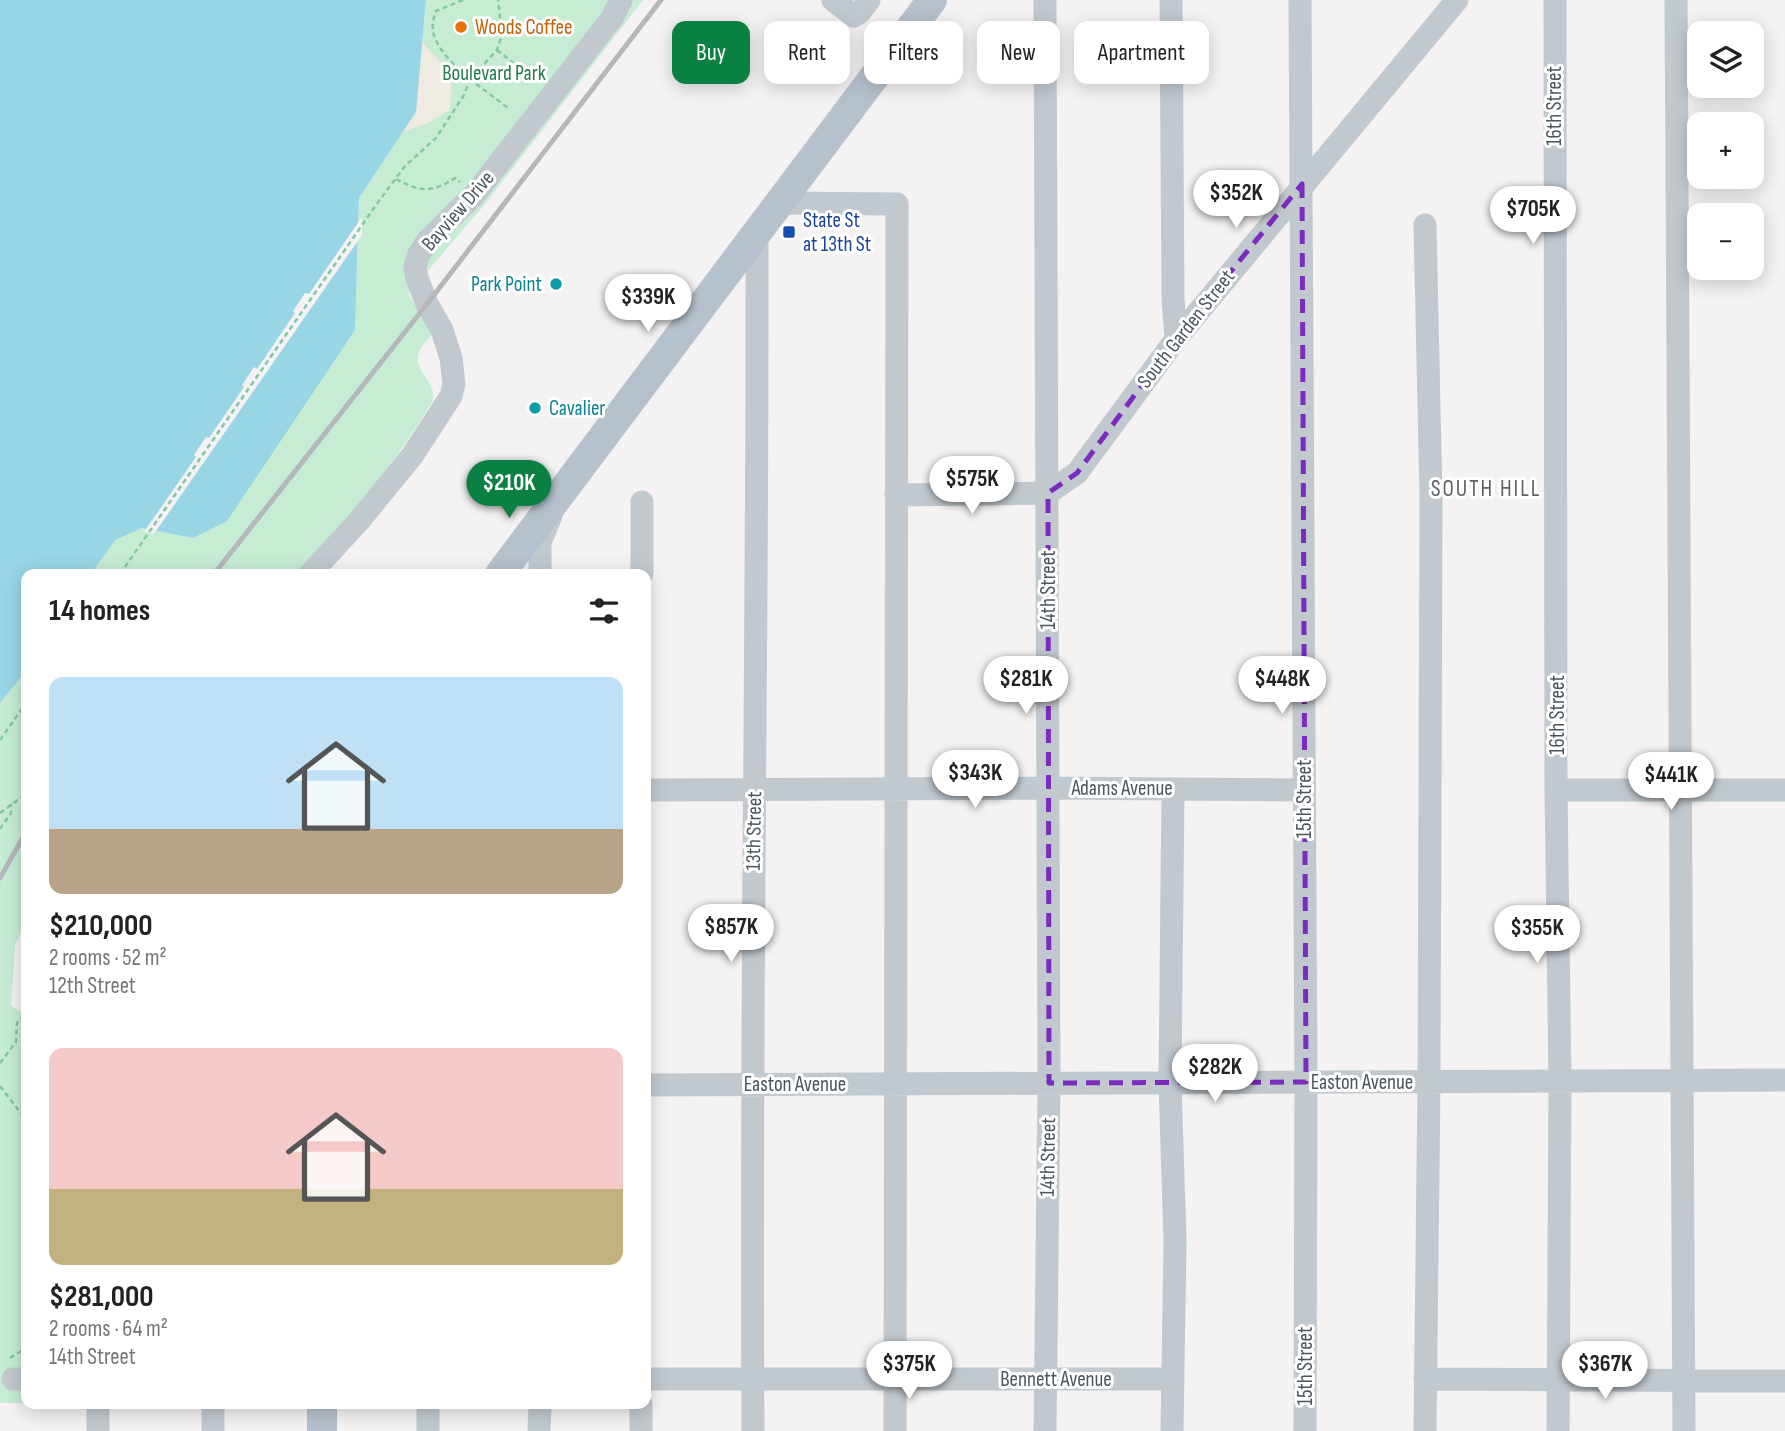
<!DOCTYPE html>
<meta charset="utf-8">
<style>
body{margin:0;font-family:"Sofia Sans Condensed",sans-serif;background:#f2f2f2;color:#222;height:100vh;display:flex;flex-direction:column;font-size:26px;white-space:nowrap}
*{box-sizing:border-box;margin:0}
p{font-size:23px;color:#767676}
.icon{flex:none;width:38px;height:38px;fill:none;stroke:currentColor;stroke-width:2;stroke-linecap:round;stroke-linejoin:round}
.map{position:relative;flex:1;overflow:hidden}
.sheet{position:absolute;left:21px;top:569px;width:630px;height:840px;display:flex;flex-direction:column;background:#fff;border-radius:14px;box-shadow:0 4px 18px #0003}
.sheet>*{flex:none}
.guide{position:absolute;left:672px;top:21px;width:665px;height:63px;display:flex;gap:14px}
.tools{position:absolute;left:1687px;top:21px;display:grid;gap:14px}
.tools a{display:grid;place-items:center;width:77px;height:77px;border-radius:14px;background:#fff;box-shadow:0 4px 18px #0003;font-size:35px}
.price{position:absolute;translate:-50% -60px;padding:0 16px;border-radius:24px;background:#fff;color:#222;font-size:23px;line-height:46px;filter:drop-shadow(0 2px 4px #0008)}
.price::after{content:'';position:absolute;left:50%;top:42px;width:21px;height:16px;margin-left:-10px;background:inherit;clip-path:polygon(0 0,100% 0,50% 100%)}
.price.active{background:#0b8043;color:#fff}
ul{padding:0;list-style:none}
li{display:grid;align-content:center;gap:14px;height:371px;padding:0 28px}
li span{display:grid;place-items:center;height:217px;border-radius:14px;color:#555}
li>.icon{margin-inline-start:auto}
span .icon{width:126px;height:126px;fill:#fffc;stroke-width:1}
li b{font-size:30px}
h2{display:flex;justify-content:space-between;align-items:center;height:84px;padding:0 28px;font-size:30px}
.tag{padding:0 24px;border-radius:14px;background:#fff;box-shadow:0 4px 18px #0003;font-size:24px;line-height:63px}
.tag.active{background:#0b8043;color:#fff}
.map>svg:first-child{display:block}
.green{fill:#c6ecd4}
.sand{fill:#f0ebe2}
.water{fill:#98d5e5}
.pier{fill:#f4f2f2}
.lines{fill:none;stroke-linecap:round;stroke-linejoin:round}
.path{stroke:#81c7a4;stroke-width:2.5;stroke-dasharray:5 3.5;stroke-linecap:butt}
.minor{stroke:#c1c9cf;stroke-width:23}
.major{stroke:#b5c1cd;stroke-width:30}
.rail{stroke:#b5b7bb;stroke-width:5}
.marked{fill:none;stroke:#7b2cbf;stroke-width:5;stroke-dasharray:14 9;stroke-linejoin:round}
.food-dot{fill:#e8710a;stroke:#fff;stroke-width:2.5}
.transit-dot{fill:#1a4fb4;stroke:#fff;stroke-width:2.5}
.culture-dot{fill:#0f9aa8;stroke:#fff;stroke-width:2.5}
.labels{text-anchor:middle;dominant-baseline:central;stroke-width:6;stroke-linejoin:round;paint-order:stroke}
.food-label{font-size:21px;fill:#c56008;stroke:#fff;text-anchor:start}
.park-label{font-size:21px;fill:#217a4d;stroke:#fff}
.street-label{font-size:21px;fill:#4b555e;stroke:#fff}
.transit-label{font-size:21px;fill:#164399;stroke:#fff;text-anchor:start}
.culture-label{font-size:21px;fill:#0d838f;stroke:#fff;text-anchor:end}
.neighbourhood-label{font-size:23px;letter-spacing:2px;fill:#5f6266;stroke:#fff}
</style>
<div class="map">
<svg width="1785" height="1431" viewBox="0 0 1785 1431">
<rect width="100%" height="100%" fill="#f4f2f2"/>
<!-- green -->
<path class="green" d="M426,0H643L485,204L408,294L434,333C396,367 438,376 433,400C395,464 348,522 295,574H91L115,539L142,528L193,538L355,330L359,198L416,112Z
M26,671V922L15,945L11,1006L26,1015V1403H0V703Z"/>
<!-- sand -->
<path class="sand" d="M414,34L452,74L450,110L428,123L383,139Z"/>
<!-- water -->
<path class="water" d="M0,0H426L416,112L359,198L355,330L227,521L193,538L142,528L115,540L91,574H26V671L0,703Z"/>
<!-- pier -->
<path class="pier" d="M362,217V235L154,534L144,532L196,457L194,455L206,437L209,438L244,387L242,385L254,367L257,369L295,313L293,311L305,293L309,294Z"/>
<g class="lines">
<!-- path -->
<path class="path" d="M463,0L436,11C433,20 431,29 435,38C446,65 485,90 508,108
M497,50L531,77
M396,179C420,192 432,193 455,178L460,182
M120,574L376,205L405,166L436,138L464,95L470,79L497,50L502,34L498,0
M0,740L26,703
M0,813L22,797L26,788
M0,829L11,813V804
M0,1063L16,1042L17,1023L22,1019L26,1020
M0,1086L26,1120
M26,1231L23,1248L26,1270
M10,1358L26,1348"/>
<!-- minor -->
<path class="minor" d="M833,0L854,16L860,12L869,0
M1171,0L1173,299L1176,339
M1300,0L1306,1082L1305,1431
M1555,0L1556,790L1560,1081L1558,1431
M1676,0L1684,1431
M778,203L897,204L895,1431
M1425,225L1431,498L1429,1081L1425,1431
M896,495L1048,493L1077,473L1176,339L1457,0
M642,502V574
M310,574L358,522L412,456L451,396L454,384L451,358L442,330L427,304L417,278L415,266L419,254L429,239L475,194L612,18L621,0
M540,574V542L551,516
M646,790L1048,788L1303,790
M1556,790H1785
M646,1085L1785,1080
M13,1379H26
M646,1379H1171
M1425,1379L1785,1381
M98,1404V1431
M428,1404V1431
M641,1404V1431
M213,1431V1404
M539,1431L540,1404
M753,1431C750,1031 758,631 757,231
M1045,1431L1049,1083L1045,0
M1172,1431L1175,1241L1170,1082L1173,789"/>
<!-- major -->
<path class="major" d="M500,574L932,0
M322,1404V1431"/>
<!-- rail -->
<path class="rail" d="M214,574L427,304L661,0
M0,878L26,832"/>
</g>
<!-- marked area -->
<path class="marked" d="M1302,184L1306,1082L1049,1083L1048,493L1077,473L1176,339Z"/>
<!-- markers -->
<circle class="food-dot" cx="461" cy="27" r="7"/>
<rect class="transit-dot" x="782" y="225" width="14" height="14" rx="3.5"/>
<g class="culture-dot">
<circle cx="556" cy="284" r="7"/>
<circle cx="535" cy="408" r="7"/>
</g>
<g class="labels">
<!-- food labels -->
<g class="food-label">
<text x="475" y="27">Woods Coffee</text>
</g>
<!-- park labels -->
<g class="park-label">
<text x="494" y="73">Boulevard Park</text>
</g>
<!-- street labels -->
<g class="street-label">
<text transform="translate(1554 106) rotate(-90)">16th Street</text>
<text transform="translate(458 211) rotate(-49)">Bayview Drive</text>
<text transform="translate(1186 329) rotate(-52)">South Garden Street</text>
<text transform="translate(1048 590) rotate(-90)">14th Street</text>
<text transform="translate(1557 715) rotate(-90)">16th Street</text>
<text x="1122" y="788">Adams Avenue</text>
<text transform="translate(1304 799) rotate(-90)">15th Street</text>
<text transform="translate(754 831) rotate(-89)">13th Street</text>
<text x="1362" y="1082">Easton Avenue</text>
<text x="795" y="1084">Easton Avenue</text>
<text transform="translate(1048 1157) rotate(-89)">14th Street</text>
<text transform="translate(1305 1366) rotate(-90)">15th Street</text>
<text x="1056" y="1379">Bennett Avenue</text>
</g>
<!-- transit labels -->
<g class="transit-label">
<text x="803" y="220">State St<tspan x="803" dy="24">at 13th St</tspan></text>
</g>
<!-- culture labels -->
<g class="culture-label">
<text x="542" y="284">Park Point</text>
<text x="549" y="408" text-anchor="start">Cavalier</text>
</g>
<!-- neighbourhood labels -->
<g class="neighbourhood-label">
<text x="1486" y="489">SOUTH HILL</text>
</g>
</g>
</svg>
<div class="tools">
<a><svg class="icon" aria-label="layers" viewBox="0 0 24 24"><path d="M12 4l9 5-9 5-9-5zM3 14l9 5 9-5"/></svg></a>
<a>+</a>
<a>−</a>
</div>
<b class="price" style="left:1236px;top:230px">$352K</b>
<b class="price" style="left:1533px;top:246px">$705K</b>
<b class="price" style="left:648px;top:334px">$339K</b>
<b class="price" style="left:972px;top:516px">$575K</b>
<b class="price active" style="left:509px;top:520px">$210K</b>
<b class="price" style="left:1026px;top:716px">$281K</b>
<b class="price" style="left:1282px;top:716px">$448K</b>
<b class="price" style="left:975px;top:810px">$343K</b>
<b class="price" style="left:1671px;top:812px">$441K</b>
<b class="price" style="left:731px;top:964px">$857K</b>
<b class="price" style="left:1537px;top:965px">$355K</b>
<b class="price" style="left:1215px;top:1104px">$282K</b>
<b class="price" style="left:909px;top:1401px">$375K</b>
<b class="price" style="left:1605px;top:1401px">$367K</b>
<div class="guide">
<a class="tag active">Buy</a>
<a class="tag">Rent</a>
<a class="tag">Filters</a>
<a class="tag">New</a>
<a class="tag">Apartment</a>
</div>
<section class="sheet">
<h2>14 homes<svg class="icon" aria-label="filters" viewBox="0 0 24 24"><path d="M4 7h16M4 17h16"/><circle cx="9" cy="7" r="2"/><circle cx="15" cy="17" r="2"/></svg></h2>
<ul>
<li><span style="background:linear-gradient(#bfe0f5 70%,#b9a48a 0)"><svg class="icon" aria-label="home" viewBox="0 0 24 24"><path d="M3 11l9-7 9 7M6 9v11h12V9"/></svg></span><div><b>$210,000</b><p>2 rooms · 52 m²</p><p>12th Street</p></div></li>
<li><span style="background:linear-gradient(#f6c9c9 65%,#c2b280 0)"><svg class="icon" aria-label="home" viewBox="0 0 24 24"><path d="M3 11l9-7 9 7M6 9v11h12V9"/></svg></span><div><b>$281,000</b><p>2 rooms · 64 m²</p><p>14th Street</p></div></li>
</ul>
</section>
</div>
